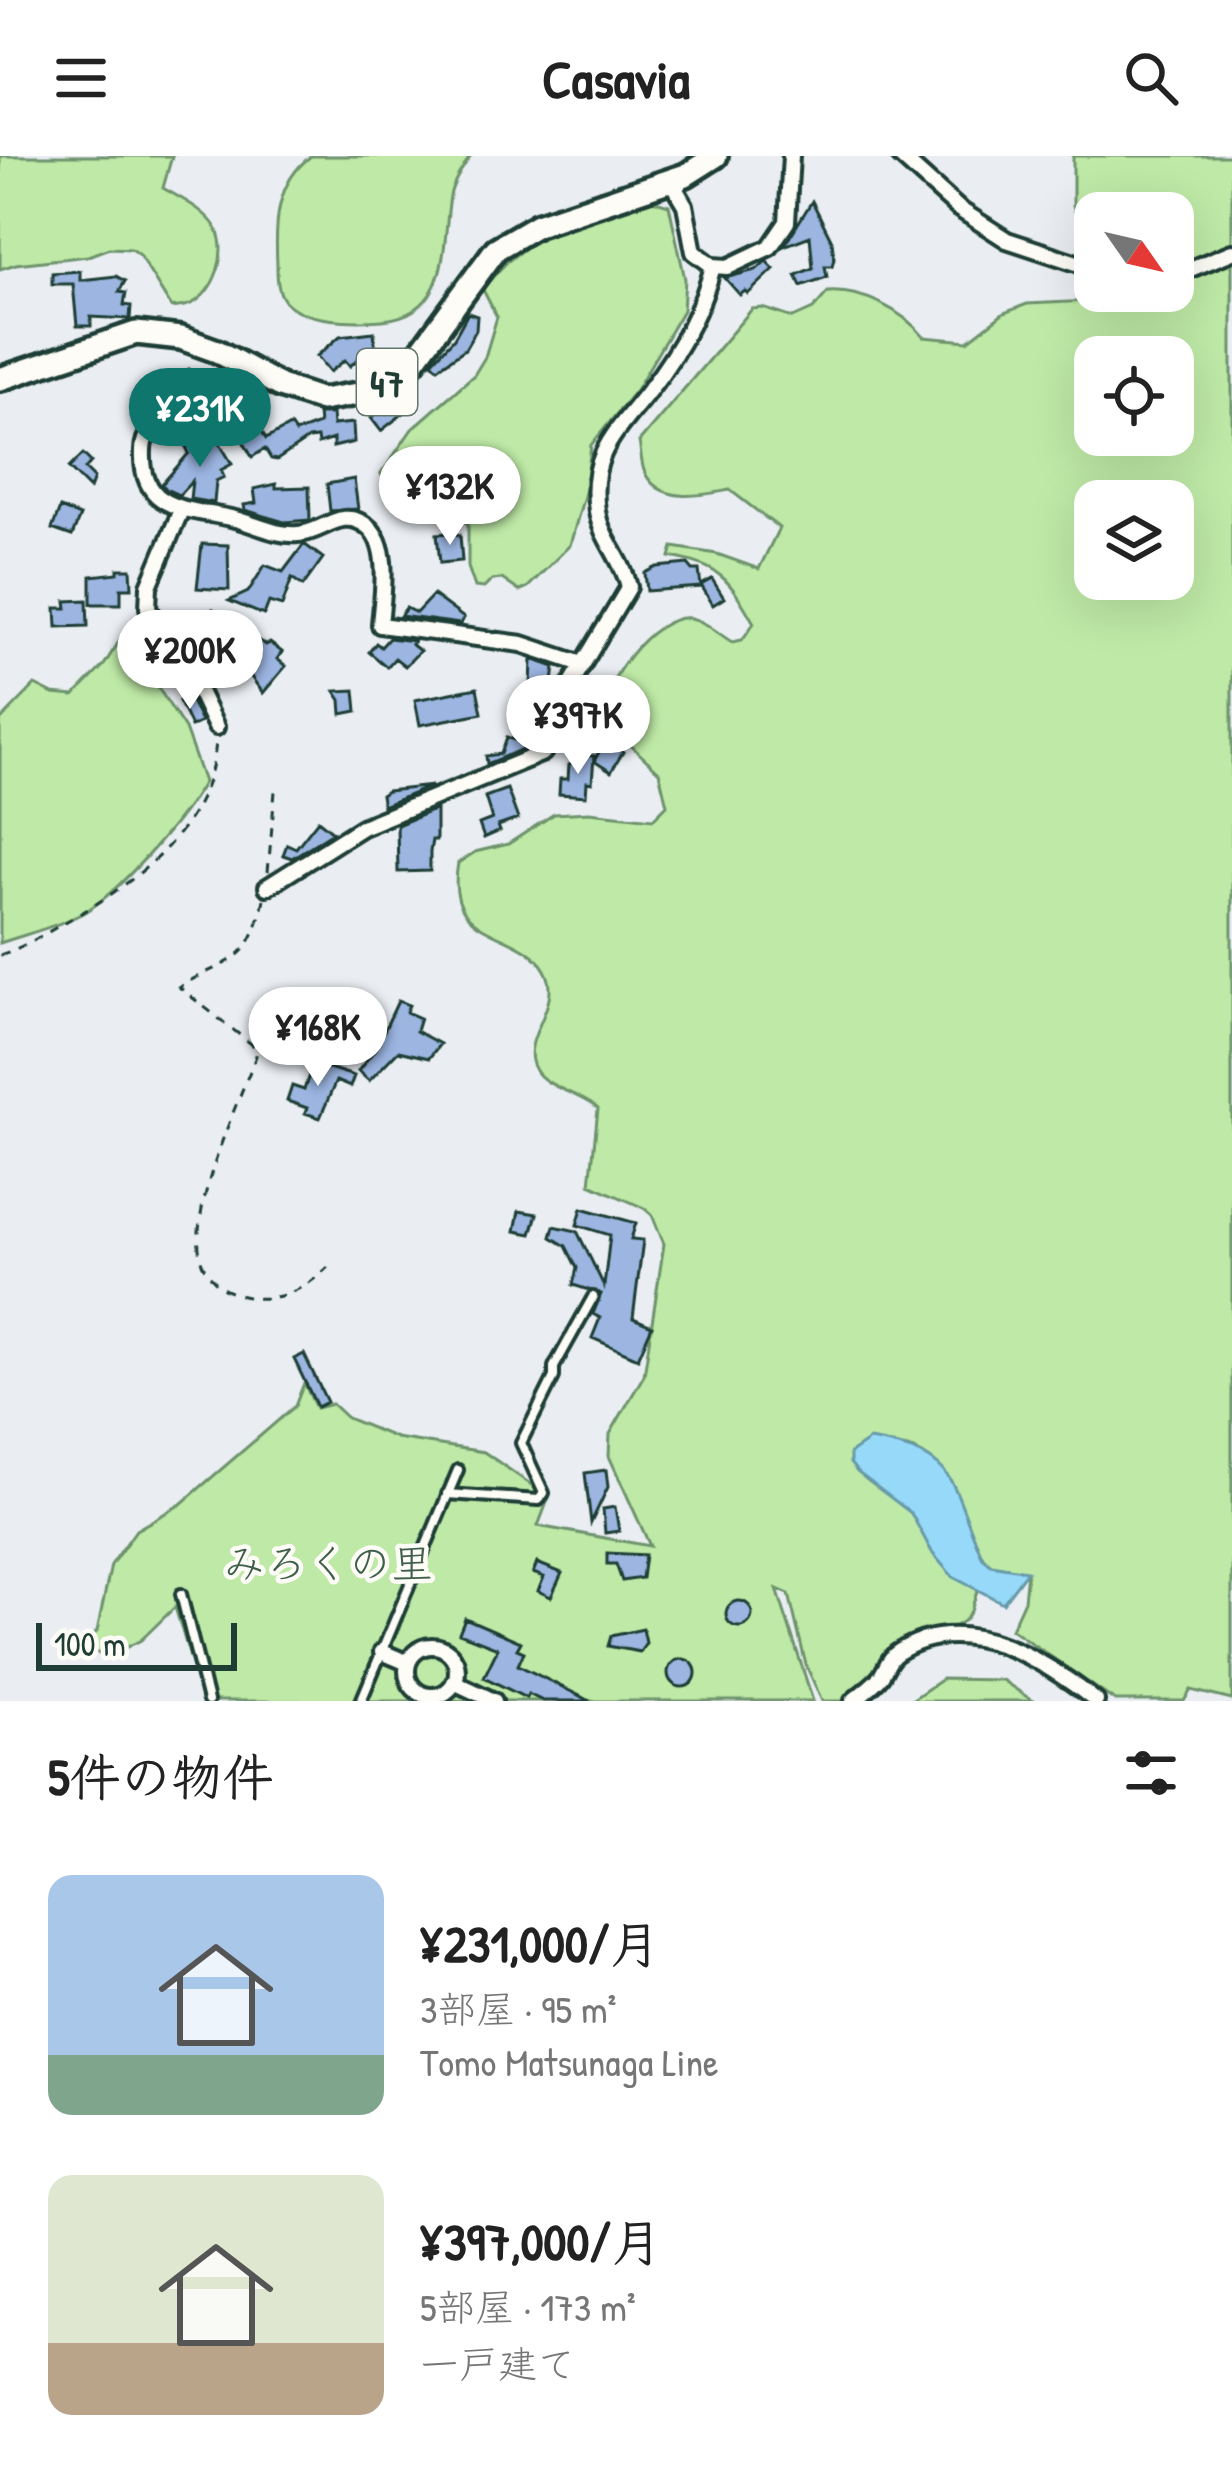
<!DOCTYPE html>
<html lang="ja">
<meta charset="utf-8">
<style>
body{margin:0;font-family:"Patrick Hand","Klee One",sans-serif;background:#f6f6f6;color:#222;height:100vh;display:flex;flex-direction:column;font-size:45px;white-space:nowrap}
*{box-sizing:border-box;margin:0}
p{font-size:39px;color:#767676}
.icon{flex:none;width:66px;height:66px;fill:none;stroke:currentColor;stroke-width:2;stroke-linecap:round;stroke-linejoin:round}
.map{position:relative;height:1545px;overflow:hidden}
.sheet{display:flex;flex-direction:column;background:#fff;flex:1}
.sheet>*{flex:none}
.needle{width:78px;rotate:124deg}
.tools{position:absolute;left:1074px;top:36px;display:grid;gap:24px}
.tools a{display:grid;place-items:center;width:120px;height:120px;border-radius:24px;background:#fff;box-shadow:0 12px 48px #0002;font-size:60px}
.scale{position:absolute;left:36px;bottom:30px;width:201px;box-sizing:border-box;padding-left:12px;border:6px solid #1f3d34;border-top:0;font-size:33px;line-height:42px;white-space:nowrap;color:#1f3d34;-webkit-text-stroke:9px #fdfcf7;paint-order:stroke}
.price{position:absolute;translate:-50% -102px;padding:0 27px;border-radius:42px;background:#fff;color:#222;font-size:39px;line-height:78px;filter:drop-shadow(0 3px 6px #0008)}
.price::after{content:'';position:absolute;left:50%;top:72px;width:36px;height:27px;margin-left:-18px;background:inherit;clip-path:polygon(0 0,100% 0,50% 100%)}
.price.current{background:#0f766e;color:#fff}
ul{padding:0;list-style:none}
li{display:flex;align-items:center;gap:36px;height:300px;padding:0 48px}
li span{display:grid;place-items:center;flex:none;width:336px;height:240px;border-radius:24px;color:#555}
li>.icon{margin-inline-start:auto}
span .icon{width:144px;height:144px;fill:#fffc;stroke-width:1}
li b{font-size:51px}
h2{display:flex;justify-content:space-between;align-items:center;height:144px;padding:0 48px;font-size:51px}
header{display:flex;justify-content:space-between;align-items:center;height:156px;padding:0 48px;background:#fff;font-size:54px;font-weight:700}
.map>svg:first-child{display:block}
.green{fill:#bee9a6;stroke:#6e936d;stroke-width:3;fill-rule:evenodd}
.water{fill:#97d9f9;stroke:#679baa;stroke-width:3}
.building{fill:#9cb5e1;stroke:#1f3d34;stroke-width:3}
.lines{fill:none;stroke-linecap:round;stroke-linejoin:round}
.lane-casing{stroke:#1f3d34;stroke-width:16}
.street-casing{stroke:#1f3d34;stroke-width:22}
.primary-casing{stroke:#1f3d34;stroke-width:30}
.path{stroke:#1f3d34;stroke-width:3;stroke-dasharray:9 9;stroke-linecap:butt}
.lane{stroke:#fdfcf7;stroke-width:8}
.street{stroke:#fdfcf7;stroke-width:14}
.primary{stroke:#fdfcf7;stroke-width:21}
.labels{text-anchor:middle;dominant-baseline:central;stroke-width:9;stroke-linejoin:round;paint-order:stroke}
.shield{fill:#fdfcf7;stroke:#62766e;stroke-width:3}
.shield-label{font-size:39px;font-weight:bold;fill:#1f3d34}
.park-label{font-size:42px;fill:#3f5f4b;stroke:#fdfcf7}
</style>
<header><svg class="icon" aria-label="menu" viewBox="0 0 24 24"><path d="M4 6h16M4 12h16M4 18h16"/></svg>Casavia<svg class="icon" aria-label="search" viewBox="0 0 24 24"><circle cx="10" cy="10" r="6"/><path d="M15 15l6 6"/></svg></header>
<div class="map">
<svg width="1232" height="1545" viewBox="0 0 1232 1545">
<rect width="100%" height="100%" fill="#eaeef3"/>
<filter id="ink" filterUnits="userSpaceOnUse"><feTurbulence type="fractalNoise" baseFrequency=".00833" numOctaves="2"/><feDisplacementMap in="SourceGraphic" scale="24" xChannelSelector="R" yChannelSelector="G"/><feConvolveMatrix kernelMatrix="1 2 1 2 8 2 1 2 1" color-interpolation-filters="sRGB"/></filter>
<g filter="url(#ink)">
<!-- green -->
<path class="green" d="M0,0H172L163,32C180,42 206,54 216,72C229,96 215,137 191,148C185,151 178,151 172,152L139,99L131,93L109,92L88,100L16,108L0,113Z
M311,0H471C462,12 453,25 450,40C442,89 451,158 383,164C356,166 304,167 285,145C277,135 277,121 277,109C275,69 275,27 311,0Z
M1073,0H1232V1544L1191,1534L1184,1545H1115L1011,1473L1024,1444L1027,1416L991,1409L983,1402C951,1334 945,1268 850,1297L851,1308C868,1329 891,1338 910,1356C936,1382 932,1417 978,1432L971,1455L965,1464L884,1514L846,1545H822L806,1509L789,1438L777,1433L813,1545H203L175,1451L141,1484L105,1502L86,1489L97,1475L111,1409L136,1374L181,1348L295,1250L304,1227L316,1252L332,1248L347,1262L396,1282L484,1296L549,1341L538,1370L650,1390L609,1300L610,1278L644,1219L664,1088L652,1059L644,1052L590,1028L598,953C581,938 544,931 535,913C518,881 565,850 545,814C520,770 443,788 458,707L475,696L508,688L554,658L589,656L653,663L667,649L659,616L605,565C595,532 654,457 690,462C704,464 720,479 732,486L742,484L754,467C728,422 721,410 670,401L673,391L717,398L759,413L779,372L730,334C703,339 661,349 645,317C641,309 641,295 639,286L752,153L763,152L793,162L813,153L828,136C863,134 902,154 924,181L968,185L1004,157L1027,148L1111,144L1173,135V128L1190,119L1184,100L1173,91V57H1095V80L1079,70L1073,49ZM1095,201H1173V279H1095ZM1095,345H1173V423H1095Z
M638,40L669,49L685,123L683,154L636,234L591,289L586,333L570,389L528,431L519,435L502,423L492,424L484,432L475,431L468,411V368C431,337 411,372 381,318L412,273L474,219L485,201L497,161L482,132L508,105L545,76Z
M150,461L145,481L157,530L185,573L204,626C183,662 118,739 81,758C56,771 26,778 0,787V565L35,529L53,538L74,540L104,509L134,462Z
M942,1523L1002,1524L1033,1545H910Z"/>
<!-- water -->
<path class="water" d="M869,1284C963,1299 948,1327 983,1402L991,1409L1027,1415L1003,1447L953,1421L933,1398L911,1357L857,1316L850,1307V1297Z"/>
<!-- building -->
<path class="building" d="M812,45L832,85L834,102L832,110H825L827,121L801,130L796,119L813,112L810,80L784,90Z
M766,105L774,113L748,138L745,135L740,139L725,122L756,114Z
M80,115V124L116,120L125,125L119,136L126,137L124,149L131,150L130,163L91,161V170H77L73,128H52V117Z
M468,157L477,160L476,174L465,193L438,212L432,206L454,182Z
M374,176L376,197L364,198L350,210L345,204L330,216L317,200L340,180Z
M189,213L216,235L191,249L162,252L185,232L177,223Z
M407,229L419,245L381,275L371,262Z
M318,258H332L333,269L353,267L354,286L333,291V283L318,288L317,282L308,283L277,304L271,303L265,293L252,301L235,271L254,261L266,283L290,270L295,277L319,268Z
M213,276L232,308L221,314L224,321L216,325L214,347L190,343L192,325L179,339L166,333L162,328L189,297L186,291Z
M83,298L91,306L85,313L94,322L90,333L69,312Z
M354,323L358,353L330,355L327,328Z
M276,328V332L309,331L310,364L284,366L245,354L244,349L256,347L254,333Z
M60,352L80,360L72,380L52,373Z
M450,377L460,379L462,405L440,407L437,378Z
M202,388L228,389L229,434L197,432Z
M304,388L323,402L303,430L292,422L282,450L269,446L264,459L229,445L248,436L265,409L283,416Z
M688,408L693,414H699L701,431L647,435L645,417L657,411Z
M118,413H131L132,432H121V448H91V420L118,417Z
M712,423L724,442L713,449L701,429Z
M433,439L464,462L460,468L400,460L406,452L416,457Z
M87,444L88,470L57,471L56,452H67L66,445Z
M213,453L229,485L214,491L196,461Z
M250,480L266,489L270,487L282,496L277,503L286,510L263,537L231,494Z
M389,482L414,485L411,488L420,495L405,510L395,502L387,511L369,496L376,487L381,491Z
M532,503L555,511L547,571L536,588L487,608L486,600L501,598L507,581L522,587L523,572L527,573L530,558Z
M477,532L482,557L420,569L415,544Z
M355,534L357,555L342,558L341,544L335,535Z
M189,541L201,566L191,571L179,545Z
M605,585L623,596L611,616L594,605Z
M573,599L594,600L592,627L587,626L586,640L559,638L560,623H568L569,609L575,607Z
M432,630L383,650L381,639L387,635Z
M507,633L518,663L498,670L500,675L484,682L479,668L492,663L485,641Z
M436,653V684H432L430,696V715L398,716L397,669Z
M318,664L333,676L292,702L283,699L287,688L296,692Z
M398,845L409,849L406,856L420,862L416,875L440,888L429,902L398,895L369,925L358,915L379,888L373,885L379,873L384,875Z
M313,907L354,920L350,931L336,925L320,962L305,957L307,952L287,945L292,930L304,934Z
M582,1052L636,1067L631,1083L643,1084L633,1162L652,1170L638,1202L592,1182L600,1162L593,1158L601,1138L573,1129L577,1112L566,1090L551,1081L554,1070L577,1075L604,1130L610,1079L577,1069Z
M519,1055L537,1058L531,1078L515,1075Z
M304,1198L327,1246L317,1251L294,1203Z
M606,1314L608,1331L591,1367L585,1317Z
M615,1351L619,1375L605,1377L603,1353Z
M607,1397L645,1399L642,1422L622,1425L616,1408H607Z
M537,1407L562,1417L551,1441L538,1435L544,1421L533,1417Z
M726 1458a13 13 0 1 1 26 0a13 13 0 1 1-26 0Z
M465,1462L521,1486L517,1493L524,1496L518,1509L590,1545H543L528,1538L526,1542L484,1521L498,1492L459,1477Z
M643,1473L646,1487L640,1496L608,1490L611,1480Z
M668 1517a14 14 0 1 1 28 0a14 14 0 1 1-28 0Z"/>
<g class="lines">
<defs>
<path id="lane" d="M447,1338L539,1344L544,1337L521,1287L554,1221V1211L593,1141
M181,1438L208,1545
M361,1545L458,1314"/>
<path id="street" d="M900,0L959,53L1007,84L1095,113
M683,23L675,32L685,49L694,96L713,110L728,111L770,91L787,66L791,0
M1173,120L1232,96
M252,216C228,239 205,268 170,260C155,268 143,277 143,295C140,358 191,352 235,363C255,368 276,380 298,378C323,377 341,350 367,370C392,389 382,442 380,469L522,488L582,508
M181,354L149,430L148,452L185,506L216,571
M267,731L362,671L543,597L557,576L571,528L629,431C623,403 601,383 597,355C588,297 618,275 650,233C677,198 702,154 713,110
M407 1515a25 25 0 1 1 50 0a25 25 0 1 1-50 0Z
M382,1496L408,1507
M454,1526L494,1545
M853,1545C862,1537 874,1529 881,1520C887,1511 888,1503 897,1497C963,1453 1043,1503 1096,1545"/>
<path id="primary" d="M0,223L136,177L181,182L217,195L280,230L322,244L375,235L413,206L496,93L537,69L686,19L716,0"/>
</defs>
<!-- lane casing -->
<use href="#lane" class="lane-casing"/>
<!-- street casing -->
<use href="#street" class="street-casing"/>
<!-- primary casing -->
<use href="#primary" class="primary-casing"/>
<!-- path -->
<path class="path" d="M268,716L275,635
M264,743C249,811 231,800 179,831L255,891L256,900C237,949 190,1049 200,1100C202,1113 212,1122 220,1131C260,1153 298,1141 328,1111
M0,799C24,791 45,778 67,765C136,727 211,671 216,584"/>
<!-- lane -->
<use href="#lane" class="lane"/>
<!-- street -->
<use href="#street" class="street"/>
<!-- primary -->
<use href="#primary" class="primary"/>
</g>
</g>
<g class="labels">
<!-- shield labels -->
<rect class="shield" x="357" y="193" width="60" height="66" rx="9"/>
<g class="shield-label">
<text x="387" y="226">47</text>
</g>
<!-- park labels -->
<g class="park-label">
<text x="328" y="1406">みろくの里</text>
</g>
</g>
</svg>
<div class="tools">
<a><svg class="needle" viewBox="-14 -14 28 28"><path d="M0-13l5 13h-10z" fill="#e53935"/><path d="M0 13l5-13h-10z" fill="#767676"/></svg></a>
<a><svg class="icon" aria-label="locate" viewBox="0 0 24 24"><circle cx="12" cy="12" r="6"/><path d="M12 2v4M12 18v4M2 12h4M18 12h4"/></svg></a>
<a><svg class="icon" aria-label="layers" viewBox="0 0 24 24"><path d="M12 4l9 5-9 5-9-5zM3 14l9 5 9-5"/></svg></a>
</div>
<div class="scale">100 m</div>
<b class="price current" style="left:200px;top:314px">¥231K</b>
<b class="price" style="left:450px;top:392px">¥132K</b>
<b class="price" style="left:190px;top:556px">¥200K</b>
<b class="price" style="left:578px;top:621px">¥397K</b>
<b class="price" style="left:318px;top:933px">¥168K</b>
</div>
<section class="sheet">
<h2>5件の物件<svg class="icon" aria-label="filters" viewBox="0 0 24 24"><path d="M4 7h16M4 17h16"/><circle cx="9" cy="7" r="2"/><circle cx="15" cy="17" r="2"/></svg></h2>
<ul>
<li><span style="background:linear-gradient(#a9c7e8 75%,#7fa58c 0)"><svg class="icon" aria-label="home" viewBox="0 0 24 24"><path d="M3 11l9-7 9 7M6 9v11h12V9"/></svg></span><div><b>¥231,000/月</b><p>3部屋 · 95 m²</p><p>Tomo Matsunaga Line</p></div></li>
<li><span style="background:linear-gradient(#dfe7d0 70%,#b9a48a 0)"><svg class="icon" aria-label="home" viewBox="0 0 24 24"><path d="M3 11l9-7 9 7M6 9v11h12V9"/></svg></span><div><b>¥397,000/月</b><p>5部屋 · 173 m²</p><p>一戸建て</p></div></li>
</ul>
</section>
